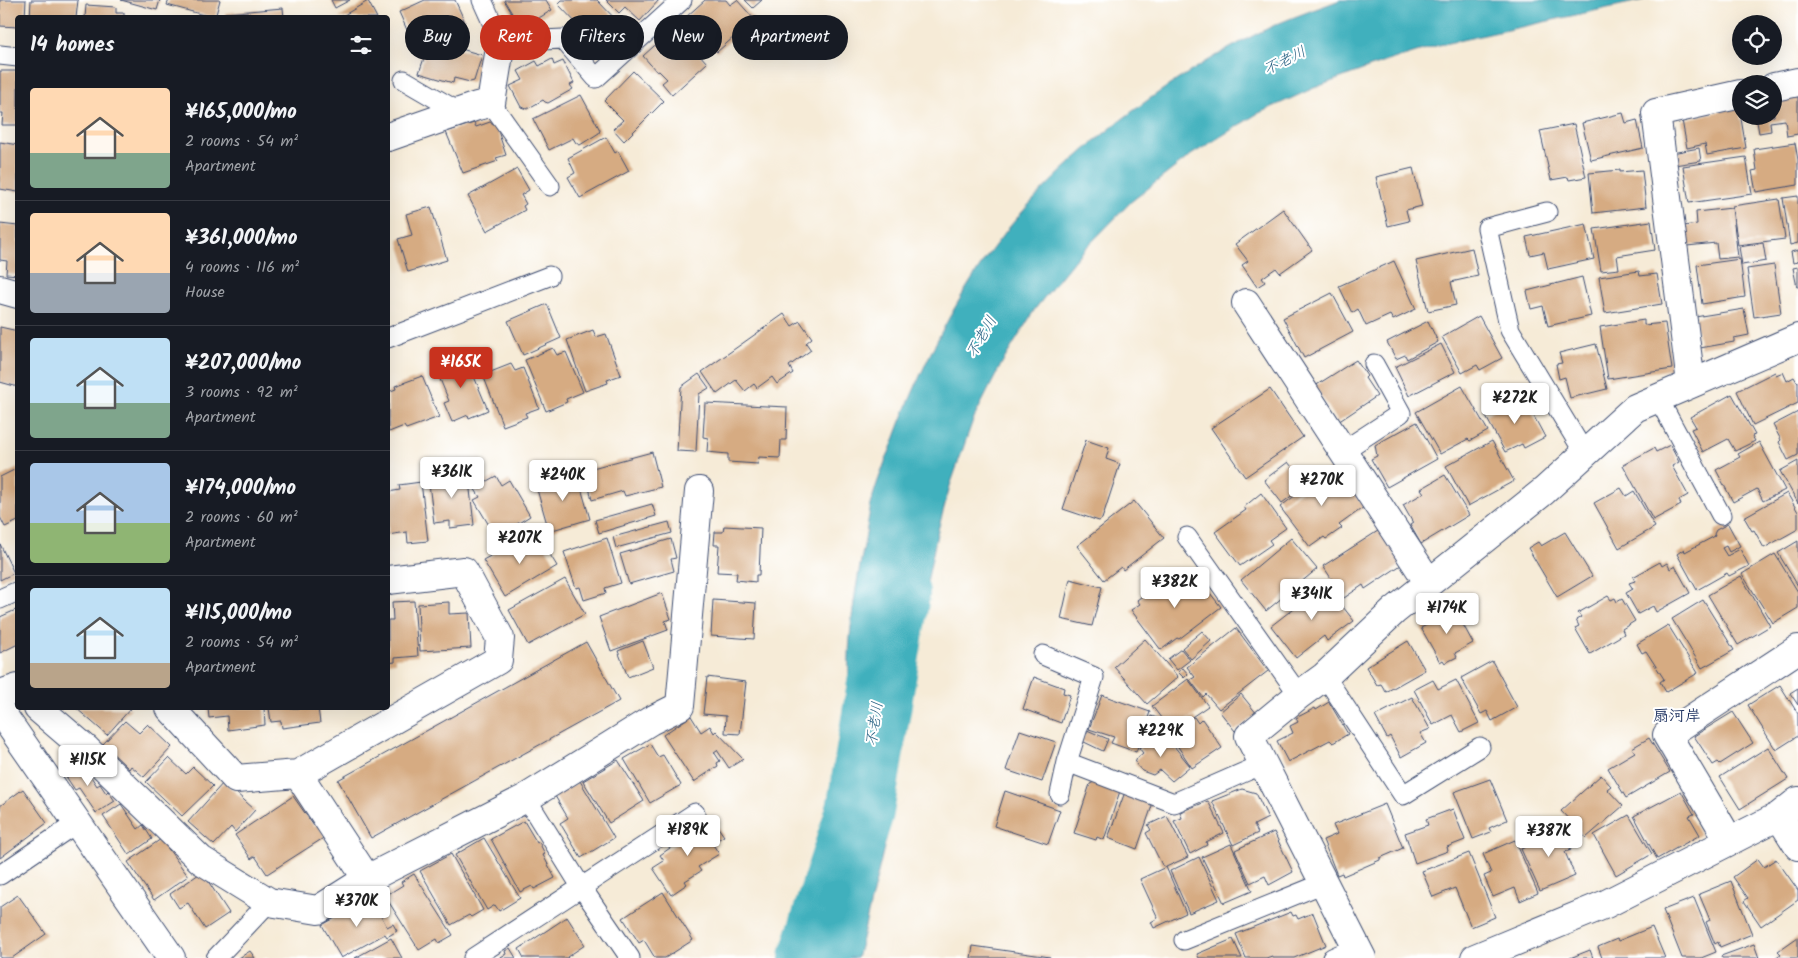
<!DOCTYPE html>
<meta charset="utf-8">
<style>
body{margin:0;font-family:Kalam,"Klee One",sans-serif;background:#20242c;color:#f1f3f6;height:100vh;display:flex;flex-direction:column;font-size:19px;white-space:nowrap}
*{box-sizing:border-box;margin:0}
p{font-size:16px;color:#9ea1a6}
.icon{flex:none;width:28px;height:28px;fill:none;stroke:currentColor;stroke-width:2;stroke-linecap:round;stroke-linejoin:round}
.map{position:relative;flex:1;overflow:hidden}
.sheet{position:absolute;left:15px;top:15px;width:375px;height:695px;display:flex;flex-direction:column;background:#171b24;border-radius:5px;box-shadow:0 5px 20px #0002}
.sheet>*{flex:none}
.top-card{position:absolute;left:405px;top:15px;width:475px;height:45px;display:flex;gap:10px}
.buttons{position:absolute;left:1732px;top:15px;display:grid;gap:10px}
.buttons a{display:grid;place-items:center;width:50px;height:50px;border-radius:50%;background:#171b24;box-shadow:0 5px 20px #0002;font-size:25px}
.price{position:absolute;translate:-50% -42px;padding:0 11px;border-radius:5px;background:#fff;color:#222;font-size:16px;line-height:32px;filter:drop-shadow(0 1px 2px #0008)}
.price::after{content:'';position:absolute;left:50%;top:30px;width:15px;height:11px;margin-left:-8px;background:inherit;clip-path:polygon(0 0,100% 0,50% 100%)}
.price.on{background:#c8321e;color:#fff}
ul{padding:0;list-style:none}
li{display:flex;align-items:center;gap:15px;height:125px;padding:0 15px}
li+li{border-top:1px solid #363941}
li span{display:grid;place-items:center;flex:none;width:140px;height:100px;border-radius:5px;color:#555}
li>.icon{margin-inline-start:auto}
span .icon{width:60px;height:60px;fill:#fffc;stroke-width:1}
li b{font-size:21px}
h2{display:flex;justify-content:space-between;align-items:center;height:60px;padding:0 15px;font-size:21px}
.chip{padding:0 18px;border-radius:22px;background:#171b24;box-shadow:0 5px 20px #0002;font-size:18px;line-height:45px}
.chip.on{background:#c8321e;color:#fff}
.map>svg:first-child{display:block}
.water{fill:#41b0bd;stroke:#2e708e}
.lines{fill:none;stroke-linecap:round;stroke-linejoin:round}
.river{stroke:#41b0bd;stroke-width:68}
.building{fill:#d6ab82}
.service-casing{stroke:#3c4b70;stroke-width:21}
.minor-casing{stroke:#3c4b70;stroke-width:30}
.tertiary-casing{stroke:#3c4b70;stroke-width:30}
.service{stroke:#fff;stroke-width:19}
.minor{stroke:#fff;stroke-width:28}
.tertiary{stroke:#fff;stroke-width:28}
.labels{text-anchor:middle;dominant-baseline:central;stroke-width:4;stroke-linejoin:round;paint-order:stroke}
.water-label{font-size:15px;font-style:italic;fill:#2a6384;stroke:#fff}
.quarter-label{font-size:16px;font-weight:bold;fill:#1b2f5e;stroke:#fff}
</style>
<div class="map">
<svg width="1798" height="958" viewBox="0 0 1798 958">
<rect width="100%" height="100%" fill="#fff"/>
<filter id="ink" filterUnits="userSpaceOnUse"><feTurbulence type="fractalNoise" baseFrequency=".02" numOctaves="2"/><feDisplacementMap in="SourceGraphic" scale="10" xChannelSelector="R" yChannelSelector="G"/><feConvolveMatrix kernelMatrix="1 2 1 2 8 2 1 2 1" color-interpolation-filters="sRGB"/></filter>
<filter id="wash" filterUnits="userSpaceOnUse"><feTurbulence type="fractalNoise" baseFrequency=".0096" numOctaves="4" result="noise"/><feDisplacementMap in="SourceGraphic" scale="20" xChannelSelector="R" yChannelSelector="G"/><feGaussianBlur stdDeviation="1.12" result="paint"/><feColorMatrix in="noise" values="0 0 0 0 0 0 0 0 0 0 0 0 0 0 0 0 0 1.4 0 .05"/><feComposite in="paint" operator="in"/></filter>
<g filter="url(#wash)">
<rect width="100%" height="100%" fill="#f6ebd7"/>
<!-- water -->
<path class="water" d="M1340,0H1644L1439,45L1387,61L1314,88L1257,114L1191,155L1132,201L1077,257L1035,309L1002,363L973,420L950,486L937,534L921,612L890,823L858,955L857,958H842C847,926 863,785 888,772C892,743 895,715 891,687L877,684L870,677L876,655L874,644L863,651L849,684C847,637 855,590 864,545C867,528 869,512 873,496C878,479 885,462 892,445C914,384 942,325 977,271C1045,167 1166,76 1277,24C1298,15 1319,8 1340,0Z"/>
<g class="lines">
<!-- river -->
<path class="river" d="M813,958L860,811L896,594"/>
</g>
<g id="blocks">
<!-- building -->
<path class="building" d="M0,0H26L25,18H18V27L0,26Z
M31,0H78L76,18H30Z
M121,0H160L157,10Z
M169,0H220L215,18L167,5Z
M331,0H350L335,8Z
M425,0H455L465,22L429,39L427,34L423,35L407,30L399,12Z
M504,0H546L552,10L529,24L526,20L519,25Z
M562,0H597L620,24L594,48L576,29L579,26L558,4Z
M606,0H659L640,21L625,7L619,13Z
M705,0H726L730,5L737,0L754,19L717,52L686,17Z
M745,0H762L753,8Z
M368,1L377,18H339Z
M86,5L116,7V13H124V18H85Z
M283,8L284,18H225V13Z
M675,27L707,63L672,95L662,83L667,79L659,71L657,72L643,56Z
M423,38L482,55L474,81L470,82L454,78L453,83L419,73L424,58L418,56Z
M552,59L554,65L563,61L574,83L570,85L573,89L548,103L545,102L543,100L527,109L521,107L510,86L523,80L518,71L536,61L539,66Z
M0,71H18V125H2L3,113H0Z
M633,71L664,101L624,141L613,129L623,120L604,101Z
M581,95L600,130L599,133L580,145L576,143L573,138L549,150L533,119Z
M1798,95V134L1787,136L1785,120L1770,122L1771,131L1759,133L1756,116H1774V99Z
M1739,107L1746,148L1707,155L1705,144L1687,148L1682,120Z
M1623,113L1626,123L1637,120L1643,148L1591,160L1582,123Z
M490,122L496,125L506,155L496,158L498,161L463,173L446,132L474,123L476,127Z
M1574,124L1586,177L1569,180L1568,177L1551,180L1540,131Z
M606,137L615,153L618,151L629,171L580,198L568,177L575,173L568,158Z
M0,142L18,145V192L0,189Z
M1795,143L1798,160V185L1756,192L1752,171L1757,170L1754,149Z
M1699,148L1701,161L1674,165L1672,153Z
M1746,157L1752,194L1689,203L1683,166Z
M1413,168L1422,206L1406,210L1409,221L1388,226L1376,177Z
M517,169L529,190L521,195L526,204L523,206L525,210L487,231L468,196Z
M1620,170V172L1642,170L1646,207L1593,213L1589,173Z
M1798,196V243L1790,245L1783,198Z
M1779,199L1785,239L1738,245L1732,206Z
M431,207L447,260L408,272L398,239L412,235L406,214Z
M1732,208L1738,257L1718,259L1716,243L1687,246L1684,226L1697,224L1696,212Z
M1283,209L1312,250L1280,273L1276,268L1262,278L1265,282L1257,287L1242,265L1248,261L1235,244Z
M1651,221L1655,250L1617,256L1619,269L1601,271L1594,229Z
M0,224L18,226V275L6,274L7,261L0,260Z
M1586,224L1594,259L1548,269L1544,252L1530,255L1526,237Z
M1763,243L1766,261L1742,265L1739,247Z
M1472,248L1478,276L1451,282L1456,305L1428,311L1416,261Z
M1798,250V262L1793,263L1791,252Z
M1740,259L1745,297L1702,304L1697,265Z
M1394,261L1416,309L1393,320L1390,315L1366,326L1358,309L1352,313L1339,286Z
M1774,265L1781,313L1754,317L1747,269Z
M1798,267V287H1797L1793,268Z
M1639,271L1640,276L1657,274L1662,304L1605,313L1599,277Z
M1582,277L1591,316L1548,326L1543,306L1531,309L1527,291Z
M1332,293L1353,332L1304,358L1283,318Z
M547,304L561,338L523,355L508,321Z
M1744,309L1749,335L1734,338V342L1700,348L1695,317Z
M784,314L792,326L800,321L812,338L806,343L811,350L789,366L793,373L777,384L772,377L757,388L754,384L745,391L736,380L717,394L702,372Z
M1479,316L1502,358L1480,370L1477,365L1462,373L1442,337Z
M1644,320V325L1665,323L1672,369L1608,379L1600,327Z
M1428,321L1438,342L1407,359L1405,355L1396,359L1387,342Z
M0,327L18,331V387L0,382Z
M593,330L596,337L606,334L621,375L607,380L608,383L585,391L567,340Z
M1441,344L1455,372L1409,396L1395,367Z
M1596,344L1607,389L1570,398L1565,377L1559,379L1556,364L1562,363L1559,353Z
M553,348L557,355L566,352L583,392L566,399L567,402L546,411L525,360Z
M465,355L488,410L469,418L468,415L452,422L444,403L449,401L435,367Z
M1356,360L1367,376L1365,378L1377,396L1338,422L1315,386Z
M511,364L515,371L523,368L539,408L525,413L527,417L503,426L483,375Z
M1775,372L1776,375L1783,372L1787,381L1794,377L1797,382L1798,381V403L1753,425L1737,391Z
M699,374L709,388L699,394L696,452L677,451L681,387Z
M422,376L439,417L406,429L404,426L389,432L388,428V392L396,389L395,386Z
M1462,386L1488,431L1470,441L1468,439L1440,454L1416,412Z
M1270,389L1303,437L1245,477L1211,428Z
M1732,394L1755,435L1752,436L1755,441L1735,451L1728,439L1703,452L1691,429L1696,427L1690,417Z
M1519,396L1528,413L1531,411L1545,437L1524,448L1522,444L1505,452L1485,415Z
M705,403L787,407L786,440H781L780,458L759,457L758,464L728,462V454L707,452L708,438L703,437Z
M1798,412V455L1788,460L1779,442L1781,440L1773,425Z
M1417,422L1437,459L1387,487L1371,459L1377,456L1375,445Z
M1086,440L1109,448L1106,459L1120,464L1102,519L1099,521L1063,509Z
M1492,441L1514,481L1468,506L1446,466Z
M1759,442L1785,490L1763,501L1757,489L1733,502L1716,470L1740,457L1738,454Z
M1670,445L1679,462L1672,466L1688,495L1679,500L1681,505L1653,520L1623,465L1654,448L1656,452Z
M652,452L661,487L625,496L623,491L592,500L585,470Z
M1798,461V503L1780,471Z
M1288,462L1306,485L1282,503L1264,480Z
M1333,467L1364,507L1339,525L1342,528L1326,539L1324,537L1310,547L1280,507Z
M18,468V521L5,527L0,517V477Z
M468,472L474,525L450,528V521L434,523L428,476Z
M577,474L590,519L549,531L536,486Z
M1445,475L1469,515L1421,544L1410,525L1413,523L1403,505L1424,493L1421,489Z
M496,476L501,485L509,480L530,516L496,537L474,500L480,497L474,488Z
M421,482L428,541L408,543L407,532L388,535V492L400,490L399,485Z
M1621,488L1626,496L1634,491L1655,527L1619,548L1594,503Z
M1261,493L1286,528L1269,540L1272,544L1240,566L1215,532L1246,510L1244,507Z
M1787,493L1798,512V529L1764,548L1754,530L1752,531L1744,517Z
M1134,501L1164,538L1123,570L1121,567L1104,580L1077,546Z
M652,504L656,516L599,533L595,520Z
M669,522L672,533L616,548L613,537Z
M1728,524L1740,546L1729,552L1726,546L1722,548L1727,556L1740,549L1749,566L1729,576L1727,573L1697,590L1677,554L1684,549L1685,552L1715,536L1714,534L1716,530Z
M724,526L761,528L759,575H756V582L736,580L737,573L717,572L719,545H714L715,532H723Z
M1381,529L1404,563L1365,589L1363,585L1344,598L1323,566Z
M1565,532L1592,576L1557,597L1528,548L1538,542L1541,546Z
M538,535L557,566L505,597L483,560L521,539L524,544Z
M607,538L621,583L605,588L606,593L584,600L580,587L576,588L564,552Z
M1291,538L1317,569L1266,611L1241,580Z
M671,539L676,558L671,559L674,571L629,584L620,554Z
M1798,541V586L1778,553Z
M0,544L14,573L0,580Z
M1775,554L1798,592V608L1773,623L1742,574Z
M1660,562L1662,566L1667,563L1670,569L1675,566L1690,593L1656,612L1653,606L1638,614L1626,593L1633,589L1629,583L1635,581L1633,577Z
M1174,572L1183,583L1195,574L1221,607L1179,639L1177,638L1161,650L1131,610L1140,604L1137,600Z
M1741,576L1770,626L1738,645L1708,595Z
M565,579L585,614L528,645L509,610Z
M1070,579L1102,587L1092,626L1061,619Z
M1325,584L1354,621L1327,641L1324,636L1296,658L1271,626Z
M662,593L671,619L665,621L668,630L611,651L599,617Z
M1608,596L1611,600L1615,598L1617,602L1622,599L1635,621L1622,629L1624,634L1590,654L1575,628L1579,626L1576,620L1581,617L1578,613Z
M713,600L756,603L754,639L711,636Z
M1703,600L1734,650L1702,668L1672,619Z
M414,601L418,656L395,658V662L388,663V620H393L392,602Z
M449,602V614L469,613L471,648L420,651L418,604Z
M1453,606L1473,643L1455,653L1457,657L1445,663L1443,660L1440,662L1421,628L1434,621L1432,617Z
M18,609V644L0,653V617Z
M1668,625L1698,673L1666,692L1660,682L1664,679L1646,651L1642,653L1637,644Z
M1236,628L1268,671L1219,709L1206,694L1203,697L1190,680L1195,677L1187,667Z
M1202,631L1211,641L1191,659L1182,648Z
M1145,639L1178,677L1147,704L1114,667Z
M643,641L653,667L628,677L618,651Z
M1408,641L1425,670L1386,692L1381,684L1377,685L1366,667Z
M586,642L619,701L371,838L338,780Z
M1181,649L1190,660L1177,670L1168,659Z
M1492,661L1517,707L1492,721L1487,711L1481,714L1461,678Z
M1183,668L1188,674L1184,678L1178,672Z
M707,677L746,682L740,734L725,733L726,716L703,714Z
M1034,677L1064,688L1063,693L1070,695L1061,723L1023,709Z
M1188,679L1208,706L1171,731L1152,706Z
M1433,680L1438,689L1456,680L1479,723L1461,732L1452,715L1433,725L1414,690Z
M1780,685L1798,714V736L1776,750L1748,705Z
M1798,688V705L1790,693Z
M1241,694L1257,714L1235,731L1220,712Z
M1102,695L1150,712L1136,752L1111,743L1114,737L1089,729Z
M1412,697L1430,729L1420,733L1426,743L1401,757L1390,736L1387,738L1375,716Z
M1329,702L1348,734L1333,743L1330,740L1288,762L1277,741L1293,733L1290,726L1298,722L1296,718L1315,708L1316,710Z
M76,708H131L107,735Z
M208,708H264L265,725L228,730L227,716L209,718Z
M269,708H318L320,723L282,728L281,721L271,722Z
M1733,712L1753,743L1720,764L1718,762L1713,765L1694,736Z
M691,716L701,732L710,726L714,733L716,731L743,759L729,768L717,750L714,752L720,761L717,763L718,766L694,782L663,735Z
M1151,716L1160,719L1157,729L1148,726Z
M1194,717L1198,723L1202,719L1222,748L1192,768L1169,733Z
M125,721L139,733L148,724L172,747L144,777L131,766L129,769L103,744Z
M1020,730L1056,742L1042,782L1006,770Z
M1087,730L1108,739L1103,751L1082,741Z
M1161,730L1190,766L1172,781L1160,770L1153,775L1142,771L1135,763L1137,758L1143,753L1139,748Z
M1649,738L1670,772L1626,798L1608,768L1635,752L1632,748Z
M650,744L658,757L663,755L681,785L650,803L624,759Z
M1768,747L1788,779L1740,809L1720,777Z
M169,758L186,774L193,767L213,786L182,816L146,782Z
M73,760L84,775L88,772L97,786L100,784L106,793L108,791L115,801L96,813L79,788L75,790L61,769Z
M618,760L644,801L609,823L583,781Z
M1601,775L1611,786L1607,789L1623,806L1586,838L1561,811Z
M1490,779L1507,820L1489,828L1491,832L1473,839L1454,792Z
M580,781L614,838L581,858L560,823L568,818L555,796Z
M224,782L255,810L235,832L231,827L214,845L188,822Z
M1094,782L1120,791L1104,840L1097,837L1096,840L1074,833L1090,784Z
M23,789L47,823L0,858V806Z
M1242,789L1256,793L1268,818L1254,825L1258,833L1233,845L1212,801Z
M1005,791L1060,810L1048,844L994,826Z
M1681,791L1694,814L1689,816L1700,835L1657,859L1634,816Z
M1125,792L1153,803L1137,849L1108,838Z
M293,796L314,826L318,824L325,837L267,874L255,856L251,859L235,835Z
M1208,801L1224,833L1206,842L1207,845L1190,854L1174,821L1182,818L1180,812Z
M121,804L138,829L143,825L152,839L129,855L103,816Z
M1385,804L1403,848L1380,858V860L1343,876L1342,873L1337,875L1323,840L1337,834L1333,825Z
M1453,809L1465,840L1447,847L1448,851L1415,863L1405,833L1428,825L1426,819Z
M1629,815L1652,854L1616,875L1594,835Z
M1167,816L1188,857L1166,867L1186,913L1154,928L1151,922L1158,918L1140,879L1166,867L1162,865L1146,833L1151,830L1148,825Z
M712,819L724,836L712,843L719,854L698,867L701,871L685,881L687,884L671,895L653,868L664,861L660,855Z
M524,821L537,843L539,842L545,854L543,855L555,878L534,889L532,886L520,892L491,839Z
M1558,821L1571,850L1565,852L1575,876L1540,891L1521,849L1539,841L1537,837L1548,833L1544,826Z
M1274,832L1293,872L1269,885L1265,876L1250,883L1235,850Z
M484,838L520,898L499,911L495,905L487,910L455,855Z
M161,839L188,876L154,900L128,862Z
M1515,840L1538,893L1520,901L1515,888L1493,897L1484,876L1491,873L1483,854Z
M1231,844L1252,891L1224,903L1202,857Z
M1469,853L1495,917L1471,927L1455,888L1433,897L1422,871Z
M451,854L483,910L471,917L469,915L451,925L420,871Z
M1199,857L1219,900L1189,913L1170,871Z
M1758,859L1764,867L1776,859L1798,890V900L1761,926L1744,901L1748,898L1733,877Z
M202,872L229,913L205,929L188,903L179,908L170,894Z
M414,874L453,935L439,943L437,939L419,950L385,896L403,885L401,882Z
M1731,881L1752,934L1720,947L1718,942L1715,944L1706,922L1710,920L1699,894Z
M663,892L693,940L665,958H655L644,940L639,943L623,918Z
M18,895L46,934L12,958H0V907Z
M372,898L387,927L393,924L397,931L387,937L385,934L341,958L322,925Z
M1694,898L1716,952L1701,958H1682L1663,910Z
M1291,912L1293,916L1296,915L1298,919L1313,913L1326,945L1294,958H1273L1272,956L1266,958H1246L1236,934Z
M567,917L585,945L567,957L568,958H524L519,949Z
M1652,927L1665,958H1602L1598,947L1617,939L1618,941Z
M1798,937V958H1775L1781,954L1778,951Z
M391,938L402,958H355Z
M1233,939L1242,958H1199L1197,954Z
M1754,944L1759,958H1722L1721,956Z
M973,946L1050,957V958H971Z
M510,948L516,958H499L506,954L505,951Z
M1590,950L1593,958H1570Z
M250,951L255,958H239Z"/>
</g>
</g>
<g filter="url(#ink)">
<use href="#blocks" fill-opacity="0" stroke="#3c4b70" stroke-width="1"/>
<g class="lines">
<defs>
<path id="service" d="M482,0L501,42L563,39L596,78L682,0
M0,55L18,57
M404,80L459,112
M491,103L550,186
M1547,212L1487,228L1510,330L1585,454
M388,338L549,276
M1658,398L1721,515
M1343,451L1401,413L1374,364
M1187,537L1299,695
M0,599L18,591
M1043,655L1094,677L1067,762L1060,794
M1325,676L1403,795L1480,747
M1067,762L1174,803L1263,764
M526,798L582,888L630,958
M0,875L78,822
M1184,940L1324,883
M216,958L269,902
M473,958L695,813
M1332,958L1356,947"/>
<path id="minor" d="M1774,87L1798,82
M388,137L477,106L491,103L501,42
M0,289L18,294
M1246,303L1429,583
M1691,383L1656,113L1741,94
M0,694L18,688
M38,708L87,750L201,860L269,902L318,910L367,879L526,798L650,721L680,706L699,491
M170,708L236,779L298,774L498,660L500,638L464,571L388,580
M298,774L367,879
M1779,816L1798,846
M1729,840L1667,735L1798,649
M1362,958L1249,736L1299,695L1325,676L1394,611L1544,491L1635,408L1798,338
M1475,958L1606,904L1779,816L1798,801"/>
<path id="tertiary" d="M0,711L171,958"/>
</defs>
<!-- service casing -->
<use href="#service" class="service-casing"/>
<!-- minor casing -->
<use href="#minor" class="minor-casing"/>
<!-- tertiary casing -->
<use href="#tertiary" class="tertiary-casing"/>
<!-- service -->
<use href="#service" class="service"/>
<!-- minor -->
<use href="#minor" class="minor"/>
<!-- tertiary -->
<use href="#tertiary" class="tertiary"/>
</g>
</g>
<g class="labels">
<!-- water labels -->
<g class="water-label">
<text transform="translate(1285 61) rotate(-26)">不老川</text>
<text transform="translate(982 337) rotate(-60)">不老川</text>
<text transform="translate(875 724) rotate(-81)">不老川</text>
</g>
<!-- quarter labels -->
<g class="quarter-label">
<text x="1677" y="716">扇河岸</text>
</g>
</g>
</svg>
<div class="buttons">
<a><svg class="icon" aria-label="locate" viewBox="0 0 24 24"><circle cx="12" cy="12" r="6"/><path d="M12 2v4M12 18v4M2 12h4M18 12h4"/></svg></a>
<a><svg class="icon" aria-label="layers" viewBox="0 0 24 24"><path d="M12 4l9 5-9 5-9-5zM3 14l9 5 9-5"/></svg></a>
</div>
<b class="price on" style="left:461px;top:389px">¥165K</b>
<b class="price" style="left:1515px;top:425px">¥272K</b>
<b class="price" style="left:452px;top:499px">¥361K</b>
<b class="price" style="left:563px;top:502px">¥240K</b>
<b class="price" style="left:1322px;top:507px">¥270K</b>
<b class="price" style="left:520px;top:565px">¥207K</b>
<b class="price" style="left:1175px;top:609px">¥382K</b>
<b class="price" style="left:1312px;top:621px">¥341K</b>
<b class="price" style="left:1447px;top:635px">¥174K</b>
<b class="price" style="left:1161px;top:758px">¥229K</b>
<b class="price" style="left:88px;top:787px">¥115K</b>
<b class="price" style="left:688px;top:857px">¥189K</b>
<b class="price" style="left:1549px;top:858px">¥387K</b>
<b class="price" style="left:357px;top:928px">¥370K</b>
<div class="top-card">
<a class="chip">Buy</a>
<a class="chip on">Rent</a>
<a class="chip">Filters</a>
<a class="chip">New</a>
<a class="chip">Apartment</a>
</div>
<section class="sheet">
<h2>14 homes<svg class="icon" aria-label="filters" viewBox="0 0 24 24"><path d="M4 7h16M4 17h16"/><circle cx="9" cy="7" r="2"/><circle cx="15" cy="17" r="2"/></svg></h2>
<ul>
<li><span style="background:linear-gradient(#ffd9b3 65%,#7fa58c 0)"><svg class="icon" aria-label="home" viewBox="0 0 24 24"><path d="M3 11l9-7 9 7M6 9v11h12V9"/></svg></span><div><b>¥165,000/mo</b><p>2 rooms · 54 m²</p><p>Apartment</p></div></li>
<li><span style="background:linear-gradient(#ffd9b3 60%,#9aa5b1 0)"><svg class="icon" aria-label="home" viewBox="0 0 24 24"><path d="M3 11l9-7 9 7M6 9v11h12V9"/></svg></span><div><b>¥361,000/mo</b><p>4 rooms · 116 m²</p><p>House</p></div></li>
<li><span style="background:linear-gradient(#bfe0f5 65%,#7fa58c 0)"><svg class="icon" aria-label="home" viewBox="0 0 24 24"><path d="M3 11l9-7 9 7M6 9v11h12V9"/></svg></span><div><b>¥207,000/mo</b><p>3 rooms · 92 m²</p><p>Apartment</p></div></li>
<li><span style="background:linear-gradient(#a9c7e8 60%,#8fb573 0)"><svg class="icon" aria-label="home" viewBox="0 0 24 24"><path d="M3 11l9-7 9 7M6 9v11h12V9"/></svg></span><div><b>¥174,000/mo</b><p>2 rooms · 60 m²</p><p>Apartment</p></div></li>
<li><span style="background:linear-gradient(#bfe0f5 75%,#b9a48a 0)"><svg class="icon" aria-label="home" viewBox="0 0 24 24"><path d="M3 11l9-7 9 7M6 9v11h12V9"/></svg></span><div><b>¥115,000/mo</b><p>2 rooms · 54 m²</p><p>Apartment</p></div></li>
</ul>
</section>
</div>
